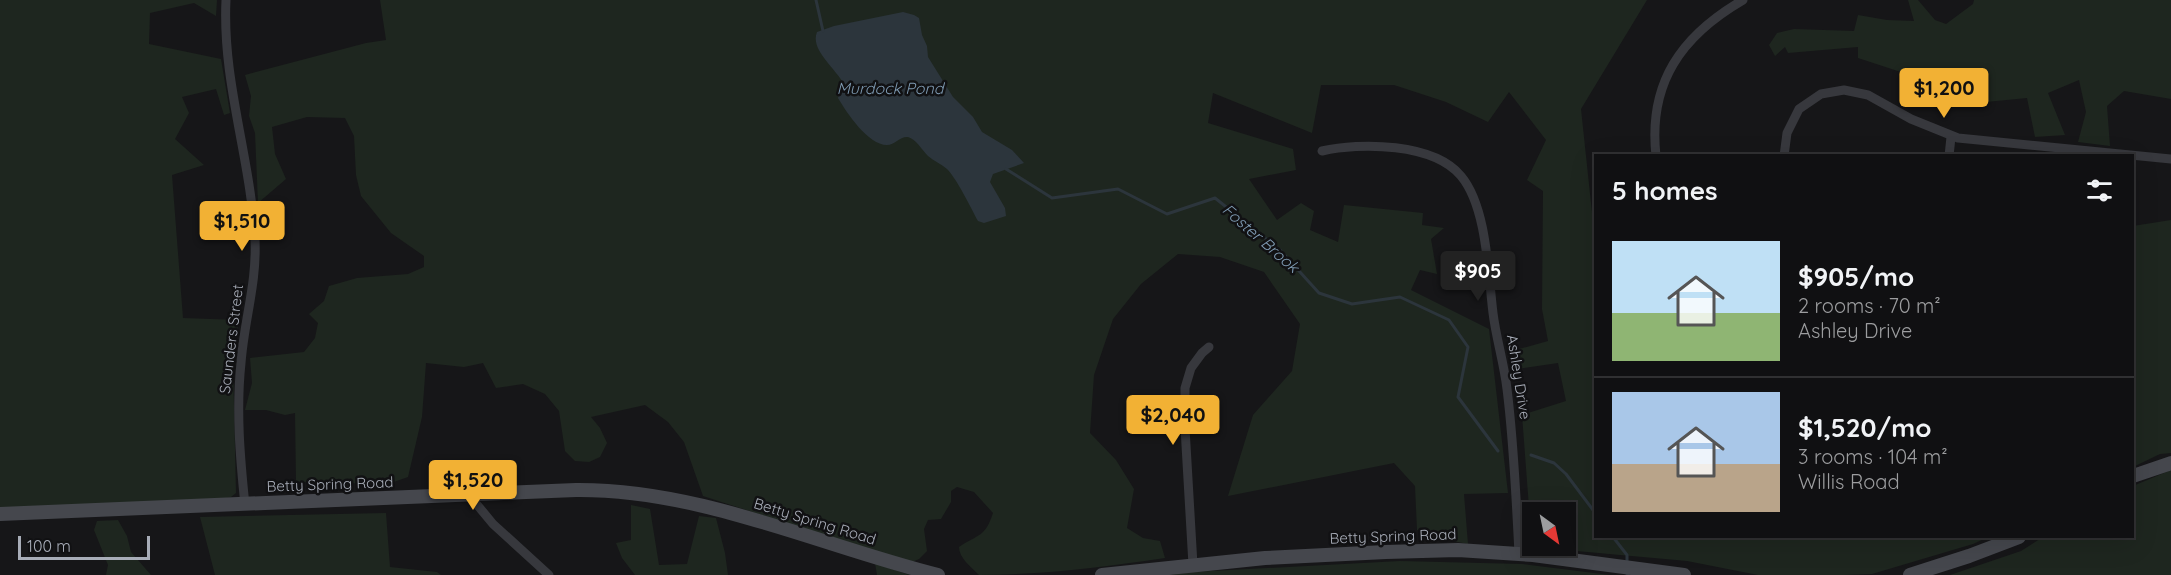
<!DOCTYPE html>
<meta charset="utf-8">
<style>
body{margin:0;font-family:Quicksand,sans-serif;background:#19191b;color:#f1f3f6;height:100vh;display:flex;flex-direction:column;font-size:22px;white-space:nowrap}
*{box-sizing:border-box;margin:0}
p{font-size:20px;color:#9c9d9f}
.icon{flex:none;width:33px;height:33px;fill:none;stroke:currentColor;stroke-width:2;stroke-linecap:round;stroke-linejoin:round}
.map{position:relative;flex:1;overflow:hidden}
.details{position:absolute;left:1594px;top:154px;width:540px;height:384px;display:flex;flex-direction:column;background:#101012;border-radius:0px;box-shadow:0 6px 24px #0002,0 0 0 2px #303032}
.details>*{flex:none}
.needle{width:39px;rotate:147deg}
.fabs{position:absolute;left:1522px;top:502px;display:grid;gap:12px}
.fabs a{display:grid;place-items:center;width:54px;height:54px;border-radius:0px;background:#101012;box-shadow:0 6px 24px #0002,0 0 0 2px #303032;font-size:30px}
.scale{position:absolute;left:18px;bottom:15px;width:132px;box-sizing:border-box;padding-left:6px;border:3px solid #a8adb8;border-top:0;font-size:16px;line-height:21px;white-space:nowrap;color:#a8adb8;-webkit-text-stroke:4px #111113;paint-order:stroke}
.price{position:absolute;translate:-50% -51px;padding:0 14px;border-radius:6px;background:#f2b134;color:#111;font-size:20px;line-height:39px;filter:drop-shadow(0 2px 3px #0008)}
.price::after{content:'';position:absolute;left:50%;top:36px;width:18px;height:14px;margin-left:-9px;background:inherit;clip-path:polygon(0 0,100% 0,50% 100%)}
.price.current{background:#222;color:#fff}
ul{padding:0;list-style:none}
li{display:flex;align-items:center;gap:18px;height:150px;padding:0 18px}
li+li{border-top:2px solid #303032}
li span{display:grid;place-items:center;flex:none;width:168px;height:120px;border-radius:0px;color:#555}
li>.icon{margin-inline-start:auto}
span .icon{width:72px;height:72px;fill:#fffc;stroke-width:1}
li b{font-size:26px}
h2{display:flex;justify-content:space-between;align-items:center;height:72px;padding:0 18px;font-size:26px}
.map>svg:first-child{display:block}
.green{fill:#1e261f;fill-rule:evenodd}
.water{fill:#2c353c}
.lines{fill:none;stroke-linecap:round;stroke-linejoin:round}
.stream{stroke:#2c353c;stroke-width:3}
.street{stroke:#37383d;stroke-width:9}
.secondary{stroke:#45474d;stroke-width:14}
.labels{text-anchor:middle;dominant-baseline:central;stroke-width:5;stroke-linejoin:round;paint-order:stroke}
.street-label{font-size:15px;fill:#a8adb8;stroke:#111113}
.water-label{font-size:16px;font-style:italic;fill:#7f9bb3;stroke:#111113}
</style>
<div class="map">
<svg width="2171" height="575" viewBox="0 0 2171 575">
<rect width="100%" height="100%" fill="#161618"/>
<!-- green -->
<path class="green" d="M0,0H217L216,16L194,3L150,13L149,44L221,59L230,113L224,115L216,89L182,97L189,113L175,139L204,165L172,175L183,318L239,320L233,361L236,493L231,497L221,499L0,511Z
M380,0H1647L1581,109L1596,250V537H1988L1973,544L1872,574L1845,575H1758L1687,561L1532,547L1522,415L1566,401L1558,363L1517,369L1512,351L1548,341L1542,309L1543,191L1527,180L1546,140L1509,92L1488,122L1446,102L1394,85H1321L1312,133L1213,93L1208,123L1293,149L1296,170L1249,179L1277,220L1301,203L1314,211L1310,230L1338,242L1344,205L1423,213L1422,225L1444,228L1431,239L1437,274L1420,270L1411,290L1489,329L1508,493L1464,494L1468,544L1438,538L1417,530L1415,486L1394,463L1228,496L1253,415L1292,371L1300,324L1264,272L1220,257L1178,254L1141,284L1113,319L1094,375L1090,433L1116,460L1134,489L1127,528L1143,538L1160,541L1165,558C1103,567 1042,575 979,575C971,567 959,558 959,547C978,534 985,538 993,513L974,492L957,487L951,491V502L941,519L928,520L924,529L927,551L919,559L910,563L703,496L684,442L668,422L645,405L591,417L600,428L607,443L600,457L589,462L575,461L565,451L559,411L545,394L523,384L496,388L483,363L464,367L426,363L422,417L408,477L388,484L296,482L295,413L285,415L266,410H245L252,383L250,358L304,352L315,338L318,323L309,314L324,301L329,286L357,278L408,274L424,267V256L391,233L361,196L356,175L354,136L345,118L307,117L272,127L275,154L286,179L258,203L255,133L249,116L251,96L245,75L366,43L386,40ZM1533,513H1566V546H1533Z
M1908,0H1918L1935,20L1946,24L1973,4L1974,0H2171V99L2124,91L2107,106L2110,146L2078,142L2086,112L2079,80L2048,93L2065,135L2035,137L2027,98L1976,103L1937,93L1919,78L1858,58V47L1788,53L1785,47L1775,56L1769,45L1777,33L1794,29L1854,31L1858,15L1887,20L1914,21Z
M2171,220V453L2160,454L2133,467V226Z
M2171,470V575H1950L2021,551L2043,537H2133V486Z
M631,505L650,509L659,565L687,564L699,516L716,518L725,553L728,575H635L622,558L616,543L631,540Z
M386,513L390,567L437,572L441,575H215L200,517Z
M118,520L127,536L131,552L151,575H106L108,565L94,530L97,521Z
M1400,561L1522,564L1610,575H1170L1192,572Z
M875,563L909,575H877Z"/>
<!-- water -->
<path class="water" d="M903,12L914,15L919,18L922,35L927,46L928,57L953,97L973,117L982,132L1012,150L1024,163L993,174L990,182L1005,208L1006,216L984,223L978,221C971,208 957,179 947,169C941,164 934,161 928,156C922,150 916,139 908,137C900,136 895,145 887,145C868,145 847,113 838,98L842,81C834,67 810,49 817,32L834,26Z"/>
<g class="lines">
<!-- stream -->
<path class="stream" d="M816,0L823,31
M1006,169L1052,198L1118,189L1167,214L1215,198L1280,250L1319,293L1352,304L1400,297L1449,320L1468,347L1458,397L1498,451
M1531,455L1554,463L1566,474L1596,514
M1613,537L1627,555V562
M1627,575H1628"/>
<!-- street -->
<path class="street" d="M226,0C222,82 251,159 255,240C257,283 244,321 241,363C236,410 240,457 245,505
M1322,151C1360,142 1434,143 1461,176C1487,207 1488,273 1493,313C1496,338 1504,363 1507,389C1514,444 1516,499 1519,553
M1656,156C1648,83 1681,36 1743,0
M1784,156L1787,133L1799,109L1821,94L1844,90L1868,95L1911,119L1958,138L2171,159
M1949,156L1951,137
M469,495L493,524L549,575
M1193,565L1185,428V388L1191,368L1202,353L1209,347"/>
<!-- secondary -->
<path class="secondary" d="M2133,476L2171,463
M0,514L576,490C701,489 818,545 938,575
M1102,575L1265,558L1386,552L1458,550L1533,555L1684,575
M1910,575L1969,556L2019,537"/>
</g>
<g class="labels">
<!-- street labels -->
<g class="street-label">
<text transform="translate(231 339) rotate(-83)">Saunders Street</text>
<text transform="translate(1519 377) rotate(81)">Ashley Drive</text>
<text transform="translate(330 484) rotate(-2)">Betty Spring Road</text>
<text transform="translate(815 521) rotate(17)">Betty Spring Road</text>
<text transform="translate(1393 536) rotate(-2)">Betty Spring Road</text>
</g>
<!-- water labels -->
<g class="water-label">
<text x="890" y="88">Murdock Pond</text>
<text transform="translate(1261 238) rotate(41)">Foster Brook</text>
</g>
</g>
</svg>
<div class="fabs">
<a><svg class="needle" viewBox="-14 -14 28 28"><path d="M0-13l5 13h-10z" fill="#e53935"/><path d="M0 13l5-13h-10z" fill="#9c9d9f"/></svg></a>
</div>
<div class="scale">100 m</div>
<b class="price" style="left:1944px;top:119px">$1,200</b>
<b class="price" style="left:242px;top:252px">$1,510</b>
<b class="price current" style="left:1478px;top:302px">$905</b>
<b class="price" style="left:1173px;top:446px">$2,040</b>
<b class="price" style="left:473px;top:511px">$1,520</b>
<section class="details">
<h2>5 homes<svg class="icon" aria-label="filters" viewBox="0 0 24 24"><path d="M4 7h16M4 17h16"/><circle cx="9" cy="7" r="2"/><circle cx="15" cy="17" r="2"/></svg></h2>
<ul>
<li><span style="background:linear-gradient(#bfe0f5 60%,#8fb573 0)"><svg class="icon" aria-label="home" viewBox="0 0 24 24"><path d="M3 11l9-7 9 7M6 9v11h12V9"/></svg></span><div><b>$905/mo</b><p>2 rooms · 70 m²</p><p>Ashley Drive</p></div></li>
<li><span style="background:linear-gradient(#a9c7e8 60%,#b9a48a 0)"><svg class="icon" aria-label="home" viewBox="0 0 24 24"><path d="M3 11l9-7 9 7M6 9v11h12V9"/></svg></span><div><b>$1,520/mo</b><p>3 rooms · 104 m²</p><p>Willis Road</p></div></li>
</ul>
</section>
</div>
